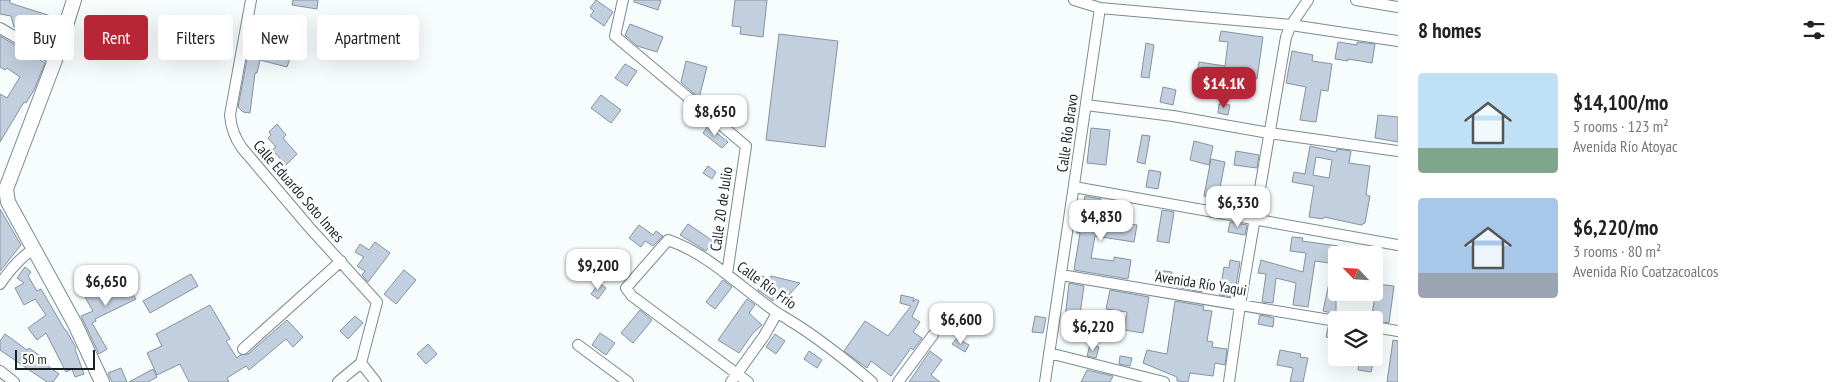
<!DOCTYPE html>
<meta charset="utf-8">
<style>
body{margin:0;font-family:"PT Sans Narrow",sans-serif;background:#f2f2f2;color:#222;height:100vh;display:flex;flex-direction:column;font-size:19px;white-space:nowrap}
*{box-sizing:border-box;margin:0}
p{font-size:16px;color:#767676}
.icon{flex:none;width:28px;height:28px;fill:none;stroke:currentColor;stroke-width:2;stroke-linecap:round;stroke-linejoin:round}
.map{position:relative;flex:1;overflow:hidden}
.drawer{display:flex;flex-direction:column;background:#fff;width:450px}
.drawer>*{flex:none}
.hud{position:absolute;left:15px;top:15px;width:475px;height:45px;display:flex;gap:10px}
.needle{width:32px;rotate:295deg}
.controls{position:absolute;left:1328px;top:246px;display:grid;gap:10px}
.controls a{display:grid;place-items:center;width:55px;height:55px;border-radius:5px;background:#fff;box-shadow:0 5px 20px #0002;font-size:25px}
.scale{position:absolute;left:15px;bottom:12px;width:80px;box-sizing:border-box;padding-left:5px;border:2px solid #192124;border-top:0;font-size:14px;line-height:18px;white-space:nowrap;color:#192124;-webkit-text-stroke:4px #fff;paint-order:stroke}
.price{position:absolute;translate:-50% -42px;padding:0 11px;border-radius:10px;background:#fff;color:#222;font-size:16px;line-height:32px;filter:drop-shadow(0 1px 2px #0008)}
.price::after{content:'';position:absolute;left:50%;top:30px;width:15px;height:11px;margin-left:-8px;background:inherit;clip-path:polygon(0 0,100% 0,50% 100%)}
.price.on{background:#b72636;color:#fff}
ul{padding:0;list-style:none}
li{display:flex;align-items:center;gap:15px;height:125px;padding:0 20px}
li span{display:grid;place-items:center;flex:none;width:140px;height:100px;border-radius:5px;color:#555}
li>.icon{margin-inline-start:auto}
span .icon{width:60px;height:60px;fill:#fffc;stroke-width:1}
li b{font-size:21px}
h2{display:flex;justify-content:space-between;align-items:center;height:60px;padding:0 20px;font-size:21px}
.pill{padding:0 18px;border-radius:5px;background:#fff;box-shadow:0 5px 20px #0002;font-size:18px;line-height:45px}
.pill.on{background:#b72636;color:#fff}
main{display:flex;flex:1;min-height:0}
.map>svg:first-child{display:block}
.building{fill:#c2cfde;stroke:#8692a0;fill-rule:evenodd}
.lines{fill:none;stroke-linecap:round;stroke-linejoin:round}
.street-casing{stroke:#788c93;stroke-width:12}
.secondary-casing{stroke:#788c93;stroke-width:16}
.street{stroke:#fff;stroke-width:10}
.secondary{stroke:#fff;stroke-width:14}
.labels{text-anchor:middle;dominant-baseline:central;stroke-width:5;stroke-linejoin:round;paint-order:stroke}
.street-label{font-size:15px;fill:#192124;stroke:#fff}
</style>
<main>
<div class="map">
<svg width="1398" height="382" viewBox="0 0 1398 382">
<rect width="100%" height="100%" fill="#f7fcfd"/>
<!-- building -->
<path class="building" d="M0,0H10V3L57,18L52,30L46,29L43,39L30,36L32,30L14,27L11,16L0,14Z
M293,0H318L317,9L292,5Z
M596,0L613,12L604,26L590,16L594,11L590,8Z
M634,0H661L658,10L634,2Z
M735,0H767L763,37L740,34L741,27L732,26Z
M630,24L663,37L657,52L637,46L625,35Z
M1221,31L1263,37L1257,79L1239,76L1238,80L1197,74L1199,62L1225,66L1228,42L1219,41Z
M252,33L265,36L275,48L292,53L287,67L260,60L257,73H255L250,113L243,112L238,107Z
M779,34L838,41L825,147L766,140Z
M0,36L45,63L34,90L26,103L24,102L0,142V94L7,98L20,77L7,68L5,70L0,67Z
M1338,42L1357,45V42L1375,44L1372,63L1348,59V61L1335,59Z
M1146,43L1154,45L1149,78L1141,77Z
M1292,51L1313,55L1312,61L1332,64L1328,91L1321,90L1316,122L1300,120L1306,87L1286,83Z
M686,61L707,67L699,98L681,82Z
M625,64L637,71L627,86L615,78Z
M1163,87L1176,90L1173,105L1160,102Z
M601,95L621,110L611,123L591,108Z
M1219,104L1230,105L1228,115L1218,113Z
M1378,115L1398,117V142L1375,138Z
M277,124L286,135L283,138L297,154L286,165L272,150L276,147L268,138L271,135L269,132Z
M708,126L728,142L722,148L703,133Z
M1091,128L1110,130L1106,165L1087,163Z
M1142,135L1150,136L1145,164L1137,162Z
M1194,141L1213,146L1209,165L1190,160Z
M1310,146L1336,152L1337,149L1351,151L1349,163L1370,166L1366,195L1370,196L1365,223L1361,225L1324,217L1323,219L1309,217L1314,186L1292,182L1294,172L1305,174ZM1316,157L1332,160L1329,178L1313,175Z
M1236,151L1259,155L1257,168L1234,165Z
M1211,159L1225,162L1218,198L1204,196Z
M708,166L716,172L712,179L703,173Z
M1149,170L1161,172L1158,189L1146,187Z
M1085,196L1101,199L1096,219L1137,225L1134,242L1095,236L1091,258L1114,261V257L1131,260L1128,279L1074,270L1080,233H1077L1078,218L1080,219Z
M0,209L21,245L0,271Z
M1162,210L1174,212L1169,243L1157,241Z
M1230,222L1247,225L1245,235L1228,232Z
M688,224L713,241L706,251L680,235Z
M639,225L653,235L656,231L663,236L653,246L645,241L641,247L629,238Z
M1292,237L1303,238L1302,241L1338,246L1336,264L1315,261L1308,307L1293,305L1296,283L1276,278L1273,303L1262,302L1266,274L1258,273L1261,260L1303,272L1306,253L1290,251Z
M375,242L390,253L368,282L362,275L365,271L357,266L364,257L355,252L360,244L369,250Z
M1230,260L1240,262L1234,297L1219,295L1224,267L1229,268Z
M25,267L31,272L28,276L37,291L41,289L65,330H66L76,348L75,349L84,374L75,377L72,369L66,372L46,333L37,340L28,328L46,315L35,299L24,305L15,288L24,283L17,278Z
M1332,269L1336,270V287L1334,297H1336V314L1323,311Z
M404,270L416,280L396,304L384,294Z
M1156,270L1172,272L1171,283L1155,281Z
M191,274L198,286L150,313L143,301Z
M761,276L770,278L771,276L800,283L786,298L776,296L773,301L758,290Z
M122,277L136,299L95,319L96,321L92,323L107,349L99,354L81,316L93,311L85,297Z
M1178,277L1204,281L1202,292L1176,287Z
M723,280L732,287L715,309L706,302Z
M599,283L606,288L598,299L591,294Z
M1069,283L1084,286L1079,321L1065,319Z
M1377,284L1394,286L1389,323L1371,320Z
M1110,290L1149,297L1143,333L1124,330L1127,312L1106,309Z
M901,295L914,298L913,302L916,299L919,301L912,317L920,322L913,332L922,338L913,350L911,348L891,376L871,361L867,368L844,351L865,321L888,336L911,306L900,303Z
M747,299L755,305L749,313L762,325L753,333L739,353L718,340Z
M1175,301L1204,306L1203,310L1212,311L1207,341L1213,342L1212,347L1227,349L1225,365L1215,363L1213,376L1190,373L1188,382L1177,381V377L1143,363L1147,350L1167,354Z
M210,305L230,339L226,341L237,358L240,355L248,354L287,320L303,337L293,347L286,339L249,370L246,366L227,378L229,382H189L180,364L157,375L147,353L162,346L156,334Z
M640,310L652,320L633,343L621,333Z
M1260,315L1274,318L1273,327L1258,324Z
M355,316L363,323L348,339L340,331Z
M1035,316L1046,318L1043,333L1032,332Z
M1328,327L1336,328V339L1326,337Z
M600,333L615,343L606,355L592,345Z
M5,334L27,350L29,348L39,355L37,358L59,374L53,382H47L0,350V341Z
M775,334L785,341L776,354L766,347Z
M957,338L969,345L965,352L952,344Z
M1393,340L1398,341V382H1387Z
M428,344L437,354L426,364L417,354Z
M1090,345L1099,347L1096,358L1087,356Z
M1280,350L1301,354L1300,357L1308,358L1303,382H1290L1293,368L1277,365Z
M809,351L822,360L817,368L804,359Z
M930,351L942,360L931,375L940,382H909Z
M1120,356L1132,358L1130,366L1119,364Z
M1360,358H1374L1371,372L1358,370Z
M121,368L127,382H112L108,373Z
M153,369L157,377L148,382H129Z
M1087,370L1113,376L1110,382H1081Z"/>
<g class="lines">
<defs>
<path id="street" d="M251,0L230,115C231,128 234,137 242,148L309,227L377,302L361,363L376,382
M623,0L615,36L746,146L727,274
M1074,0L1100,8L1291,25L1398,41
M1356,0L1398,7
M0,28L55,60
M1086,105L1173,116L1269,133L1398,151
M1074,187L1398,245
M1061,275L1336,321
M0,284C9,271 20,257 34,249
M1374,327L1398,331
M578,345L628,382
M243,349L341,261
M1049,353L1164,382
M0,371L14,382
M338,382L361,363
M731,382L764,336L777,313
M748,382L632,296L626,288L668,240C709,254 741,288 776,312C780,315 785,317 789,320C819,338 846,360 872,382
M898,382L933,335
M1045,382L1100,8
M1229,382L1240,305L1286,37L1291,25L1308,0"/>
<path id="secondary" d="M74,0L55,60L6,189L8,202L75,324L102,382"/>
</defs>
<!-- street casing -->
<use href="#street" class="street-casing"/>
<!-- secondary casing -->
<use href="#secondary" class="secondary-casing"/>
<!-- street -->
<use href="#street" class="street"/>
<!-- secondary -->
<use href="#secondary" class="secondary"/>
</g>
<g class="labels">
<!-- street labels -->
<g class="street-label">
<text transform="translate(1067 133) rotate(-82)">Calle Río Bravo</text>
<text transform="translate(299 191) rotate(49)">Calle Eduardo Soto Innes</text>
<text transform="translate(721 209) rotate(-82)">Calle 20 de Julio</text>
<text transform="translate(1201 283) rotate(9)">Avenida Río Yaqui</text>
<text transform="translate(767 285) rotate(36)">Calle Río Frío</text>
</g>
</g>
</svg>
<div class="controls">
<a><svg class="needle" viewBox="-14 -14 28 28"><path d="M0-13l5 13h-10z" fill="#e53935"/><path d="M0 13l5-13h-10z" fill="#767676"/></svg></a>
<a><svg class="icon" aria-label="layers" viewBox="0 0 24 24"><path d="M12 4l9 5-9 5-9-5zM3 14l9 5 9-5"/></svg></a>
</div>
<div class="scale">50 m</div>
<b class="price on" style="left:1224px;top:109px">$14.1K</b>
<b class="price" style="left:715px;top:137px">$8,650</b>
<b class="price" style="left:1238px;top:228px">$6,330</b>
<b class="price" style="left:1101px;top:242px">$4,830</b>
<b class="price" style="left:598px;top:291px">$9,200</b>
<b class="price" style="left:106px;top:307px">$6,650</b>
<b class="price" style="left:961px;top:345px">$6,600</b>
<b class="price" style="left:1093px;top:352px">$6,220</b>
<div class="hud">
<a class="pill">Buy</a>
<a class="pill on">Rent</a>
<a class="pill">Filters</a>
<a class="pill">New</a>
<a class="pill">Apartment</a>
</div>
</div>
<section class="drawer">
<h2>8 homes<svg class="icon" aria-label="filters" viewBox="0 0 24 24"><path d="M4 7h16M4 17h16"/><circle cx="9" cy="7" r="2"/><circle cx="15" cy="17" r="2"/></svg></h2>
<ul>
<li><span style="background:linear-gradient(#bfe0f5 75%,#7fa58c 0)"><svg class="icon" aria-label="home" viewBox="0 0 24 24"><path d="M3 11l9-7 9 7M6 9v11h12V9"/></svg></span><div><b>$14,100/mo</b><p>5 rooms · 123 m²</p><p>Avenida Río Atoyac</p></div></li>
<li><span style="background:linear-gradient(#a9c7e8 75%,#9aa5b1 0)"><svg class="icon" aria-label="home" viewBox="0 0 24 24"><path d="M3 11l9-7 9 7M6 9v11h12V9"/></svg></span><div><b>$6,220/mo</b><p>3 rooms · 80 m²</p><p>Avenida Río Coatzacoalcos</p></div></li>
</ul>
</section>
</main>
